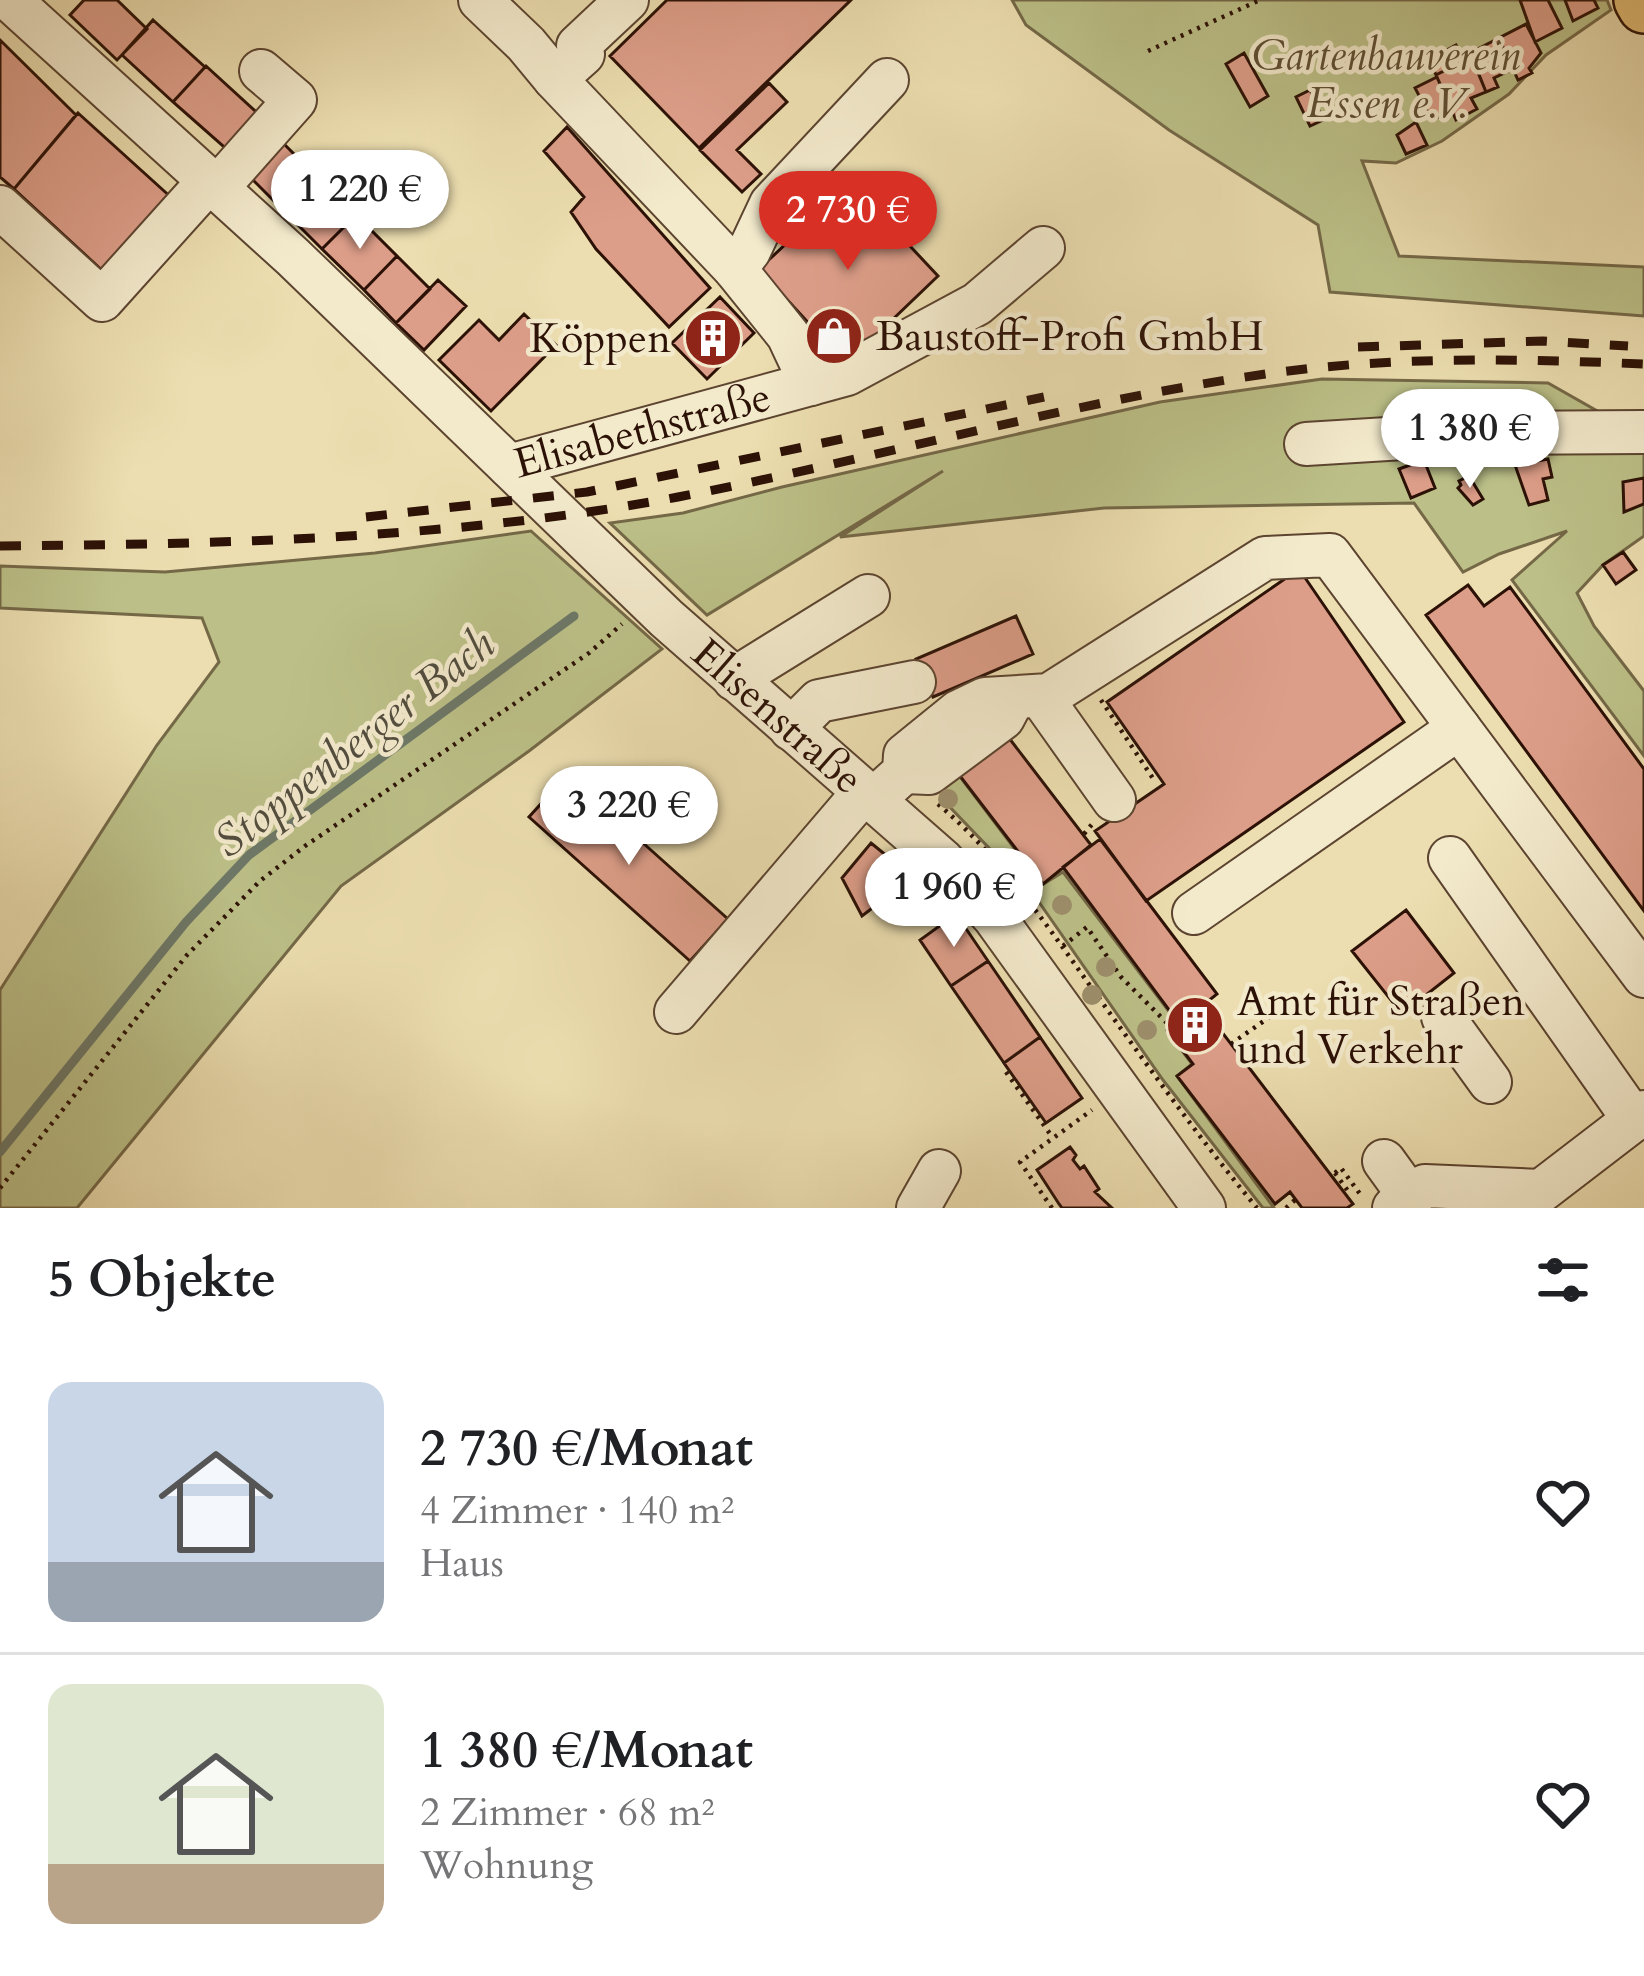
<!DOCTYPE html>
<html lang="de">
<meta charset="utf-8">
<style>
body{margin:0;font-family:Cardo,serif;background:#f2f2f2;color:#202124;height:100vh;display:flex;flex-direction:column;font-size:45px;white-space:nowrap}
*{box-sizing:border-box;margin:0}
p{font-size:39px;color:#757577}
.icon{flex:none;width:66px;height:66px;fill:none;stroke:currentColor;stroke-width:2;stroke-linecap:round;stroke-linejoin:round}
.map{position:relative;height:1208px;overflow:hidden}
.drawer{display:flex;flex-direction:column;background:#fff;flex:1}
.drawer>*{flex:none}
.price{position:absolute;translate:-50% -102px;padding:0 27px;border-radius:42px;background:#fff;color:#222;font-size:39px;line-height:78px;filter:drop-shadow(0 3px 6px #0008)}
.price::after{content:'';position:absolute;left:50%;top:72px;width:36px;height:27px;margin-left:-18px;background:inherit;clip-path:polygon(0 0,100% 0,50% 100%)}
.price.active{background:#d93025;color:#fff}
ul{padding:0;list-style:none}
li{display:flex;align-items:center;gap:36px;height:300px;padding:0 48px}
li+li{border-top:3px solid #e0e0e0}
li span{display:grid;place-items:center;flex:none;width:336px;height:240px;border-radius:24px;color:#555}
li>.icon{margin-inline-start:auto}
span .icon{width:144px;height:144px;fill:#fffc;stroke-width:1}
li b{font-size:51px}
h2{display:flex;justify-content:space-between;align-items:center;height:144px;padding:0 48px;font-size:51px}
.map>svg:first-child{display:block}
.green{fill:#bcc088;stroke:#746847;stroke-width:3}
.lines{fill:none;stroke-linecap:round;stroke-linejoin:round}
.stream{stroke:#6d7868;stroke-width:9}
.building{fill:#dd9e89;stroke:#2c1106;stroke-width:3}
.minor-casing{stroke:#5c4430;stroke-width:46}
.major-casing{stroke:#2c1106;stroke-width:56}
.path{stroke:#2c1106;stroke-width:4.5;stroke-dasharray:3 6;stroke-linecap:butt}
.minor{stroke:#f3eacc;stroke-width:42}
.major{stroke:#e6bf78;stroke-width:51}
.rail{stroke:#2c1106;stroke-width:9;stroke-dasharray:21 21;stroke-linecap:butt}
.tree{fill:#9e8f6c}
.labels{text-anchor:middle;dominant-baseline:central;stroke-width:9;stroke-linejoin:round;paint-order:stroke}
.park-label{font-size:42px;font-style:italic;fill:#5e4e34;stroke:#f3eacc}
.poi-label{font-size:42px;fill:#2c1106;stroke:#f3eacc;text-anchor:start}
.street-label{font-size:42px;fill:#2c1106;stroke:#f3eacc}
.water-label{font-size:45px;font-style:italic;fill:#524d3f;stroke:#f3eacc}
</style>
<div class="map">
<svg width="1644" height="1208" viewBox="0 0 1644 1208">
<rect width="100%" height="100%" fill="#ecdeb0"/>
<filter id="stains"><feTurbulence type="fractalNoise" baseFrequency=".00167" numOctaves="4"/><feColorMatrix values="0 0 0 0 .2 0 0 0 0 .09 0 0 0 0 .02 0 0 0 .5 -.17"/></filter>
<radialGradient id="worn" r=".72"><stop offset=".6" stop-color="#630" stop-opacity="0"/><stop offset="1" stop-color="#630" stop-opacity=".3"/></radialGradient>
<!-- green -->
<path class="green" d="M1012,0H1607L1611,10L1546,55L1509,94L1442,141L1396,163L1362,161L1399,256L1644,267V316L1330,292L1318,225L1169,130L1026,25Z
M1322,379L1548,383L1601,413L1644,420V536L1603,565L1577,593L1594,626L1644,691V756L1512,580L1567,531L1499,554L1463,572L1414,503L1104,508L840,537L943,471L707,615L610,523L683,513L782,487L1160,402Z
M531,531L662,649L529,751L341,886L77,1208H0V990L157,745L219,662L202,618L0,608V566L165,572L375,553Z
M955,770L1042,885L1063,872L1177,1022L1167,1031L1192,1064L1177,1076L1274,1208H1263L1163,1080L1034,895L945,802L943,785Z"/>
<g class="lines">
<!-- stream -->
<path class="stream" d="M0,1152L186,922L249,855L574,616"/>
</g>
<!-- building -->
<path class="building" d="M84,0H117L147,29L117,60L70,15Z
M667,0H851L699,148L610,56Z
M1520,0H1548L1562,28L1535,42Z
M1565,0H1594L1598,8L1573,21Z
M153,20L205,67L173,102L122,55Z
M1526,24L1541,53L1529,68L1532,73L1518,80L1499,38Z
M1499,38L1513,69L1494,78L1498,87L1486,92L1470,53Z
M0,40L76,115L14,189L0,177Z
M1456,45L1465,60L1436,75L1429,60Z
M1244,53L1268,96L1250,107L1226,64Z
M1472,57L1486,92L1471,98L1477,109L1456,120L1436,75Z
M206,66L264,119L232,154L173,102Z
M1437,77L1452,111L1432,120L1415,88Z
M769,83L787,102L737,150L761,174L742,192L700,150Z
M1310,90L1323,120L1310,126L1296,97Z
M78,113L174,200L106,274L14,189Z
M1416,122L1427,145L1406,154L1397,135Z
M567,127L710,288L669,327L596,249L571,212L584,197L544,151Z
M282,142L322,182L289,216L249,176Z
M322,182L356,215L322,249L289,216Z
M851,183L938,276L846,364L759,269Z
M356,215L397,256L364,290L322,249Z
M397,256L430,289L396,323L364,290Z
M438,280L466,306L424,350L396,323Z
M720,297L754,333L707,379L672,343Z
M524,314L556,345L491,411L439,360L479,320L499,340Z
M1548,459L1552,477L1543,479L1548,500L1529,505L1515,465Z
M1424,460L1435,488L1411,498L1399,469Z
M1469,476L1483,499L1473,505L1458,488L1461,485L1459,481Z
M1644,478V504L1624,512L1623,482Z
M1623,552L1636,570L1616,584L1603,565Z
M1299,569L1404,722L1146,901L1095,831L1164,784L1107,702Z
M1468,585L1484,606L1510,587L1644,769V911L1426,615Z
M1016,616L1033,654L933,697L916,659Z
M1009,738L1091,845L1043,884L960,776Z
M567,775L728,919L690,961L529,817Z
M1100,839L1217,994L1202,1006L1353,1204L1347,1208H1302L1290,1192L1275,1204L1177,1076L1193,1064L1167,1030L1178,1022L1063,867Z
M871,843L920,883L890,918L875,906L862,916L842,878Z
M1406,910L1454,973L1402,1014L1352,951Z
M956,914L988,961L951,986L920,940Z
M988,961L1040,1037L1004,1063L951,986Z
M1040,1037L1082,1098L1046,1123L1004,1063Z
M1070,1147L1076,1155L1073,1160L1080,1169L1084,1166L1099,1189L1095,1192L1112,1208H1062L1059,1204L1037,1170Z"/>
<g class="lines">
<defs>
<g id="minor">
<path id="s1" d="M10,0L293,257L666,618L942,860L994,917L1204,1208"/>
<path d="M480,0L526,44L555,79L735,269L788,335L811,384"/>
<path d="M555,79L583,54L578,46L627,0"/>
<path d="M217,188L295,100L261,71"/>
<path d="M0,207L102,300L209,181"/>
<path d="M735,269L749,251L771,204L887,80"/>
<path d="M1306,444L1485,433L1644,432"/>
<path id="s2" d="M509,466L847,374L977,304L1043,248"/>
<path d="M734,679L868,596"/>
<path d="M1041,697L1114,800"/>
<path d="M791,729L819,701L914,682"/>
<path d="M904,772L929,773L1003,718L1012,701"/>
<path d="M873,800L904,772L905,755L958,712L985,699L1049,695L1265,558L1330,555L1644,976"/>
<path d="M1450,858L1634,1120"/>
<path d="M1194,913L1459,728"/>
<path d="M676,1012L864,792"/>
<path d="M1443,1017L1490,1082"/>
<path d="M1384,1161L1410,1197"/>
<path d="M918,1208L939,1171"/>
<path d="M1394,1208L1425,1186L1541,1191L1644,1112"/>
</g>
<path id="major" d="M1640,0L1644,7"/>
</defs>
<!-- minor casing -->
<use href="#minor" class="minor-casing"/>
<!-- major casing -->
<use href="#major" class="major-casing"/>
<!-- path -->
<path class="path" d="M1148,51L1260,0
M1101,700L1154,780
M938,804C1000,857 1044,921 1091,987C1145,1062 1198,1137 1257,1208
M1084,834L1093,823
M1063,946L1087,927L1121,977L1171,1027
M1231,1044L1271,1016
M1006,1072L1053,1138
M1335,1173L1341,1168L1363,1198
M1335,1173L1348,1191L1345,1194
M0,1188L187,955L260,881L305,846L589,653L622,624
M1052,1208L1020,1162L1092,1110
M1286,1208L1296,1199"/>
<!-- minor -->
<use href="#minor" class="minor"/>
<!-- major -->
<use href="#major" class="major"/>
<!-- rail -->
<path class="rail" d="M1358,347L1543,341L1628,346
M366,517L587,492L1044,397
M0,546C226,544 455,539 678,497C877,459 1071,401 1273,373C1395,356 1521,359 1644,364"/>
</g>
<!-- trees -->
<g class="tree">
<circle cx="948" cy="799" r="10"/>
<circle cx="1062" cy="905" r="10"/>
<circle cx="1106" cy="967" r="10"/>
<circle cx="1092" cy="995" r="10"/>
<circle cx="1147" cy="1030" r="10"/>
</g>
<!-- icons -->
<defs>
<symbol id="shop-disc" viewBox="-11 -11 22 22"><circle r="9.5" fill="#8f2418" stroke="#f3eacc"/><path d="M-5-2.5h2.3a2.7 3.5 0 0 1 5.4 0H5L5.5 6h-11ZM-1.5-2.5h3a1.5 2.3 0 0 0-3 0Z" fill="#fff"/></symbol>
<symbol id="building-disc" viewBox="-11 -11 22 22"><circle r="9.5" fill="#8f2418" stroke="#f3eacc"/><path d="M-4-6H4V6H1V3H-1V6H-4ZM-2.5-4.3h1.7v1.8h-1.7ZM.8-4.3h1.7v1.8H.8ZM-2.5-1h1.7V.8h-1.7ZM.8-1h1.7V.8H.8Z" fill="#fff"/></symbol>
</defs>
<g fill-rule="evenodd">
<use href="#shop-disc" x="801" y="303" width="66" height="66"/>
<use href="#building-disc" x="680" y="305" width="66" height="66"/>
<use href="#building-disc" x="1162" y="992" width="66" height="66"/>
</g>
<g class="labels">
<!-- park labels -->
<g class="park-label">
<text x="1386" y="55">Gartenbauverein<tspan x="1386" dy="48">Essen e.V.</tspan></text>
</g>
<!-- poi labels -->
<g class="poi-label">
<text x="876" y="336">Baustoff-Profi GmbH</text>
<text x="671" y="338" text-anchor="end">Köppen</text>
<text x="1237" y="1001">Amt für Straßen<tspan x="1237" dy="48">und Verkehr</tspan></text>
</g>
<!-- street labels -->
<g class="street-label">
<text stroke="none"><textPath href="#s2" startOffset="138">Elisabethstraße</textPath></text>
<text stroke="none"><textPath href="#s1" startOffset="1050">Elisenstraße</textPath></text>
</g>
<!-- water labels -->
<g class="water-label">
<text transform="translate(354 743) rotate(-38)">Stoppenberger Bach</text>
</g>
</g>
<rect width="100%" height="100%" filter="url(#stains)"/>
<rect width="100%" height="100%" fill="url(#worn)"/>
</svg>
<b class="price" style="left:360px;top:252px">1 220 €</b>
<b class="price active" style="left:848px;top:273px">2 730 €</b>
<b class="price" style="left:1470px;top:491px">1 380 €</b>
<b class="price" style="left:629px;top:868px">3 220 €</b>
<b class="price" style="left:954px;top:950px">1 960 €</b>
</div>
<section class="drawer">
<h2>5 Objekte<svg class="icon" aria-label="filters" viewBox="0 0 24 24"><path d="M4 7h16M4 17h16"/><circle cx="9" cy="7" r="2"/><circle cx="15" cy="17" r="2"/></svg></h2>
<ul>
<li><span style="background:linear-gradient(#c9d6e8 75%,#9aa5b1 0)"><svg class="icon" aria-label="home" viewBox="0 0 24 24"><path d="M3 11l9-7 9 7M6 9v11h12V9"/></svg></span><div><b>2 730 €/Monat</b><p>4 Zimmer · 140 m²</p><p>Haus</p></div><svg class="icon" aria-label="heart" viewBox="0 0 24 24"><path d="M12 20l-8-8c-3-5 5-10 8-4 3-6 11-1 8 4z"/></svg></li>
<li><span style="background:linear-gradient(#dfe7d0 75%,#b9a48a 0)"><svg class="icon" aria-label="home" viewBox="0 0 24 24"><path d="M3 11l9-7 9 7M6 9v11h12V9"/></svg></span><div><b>1 380 €/Monat</b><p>2 Zimmer · 68 m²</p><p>Wohnung</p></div><svg class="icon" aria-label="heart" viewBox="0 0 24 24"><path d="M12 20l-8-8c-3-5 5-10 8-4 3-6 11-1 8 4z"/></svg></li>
</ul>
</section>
